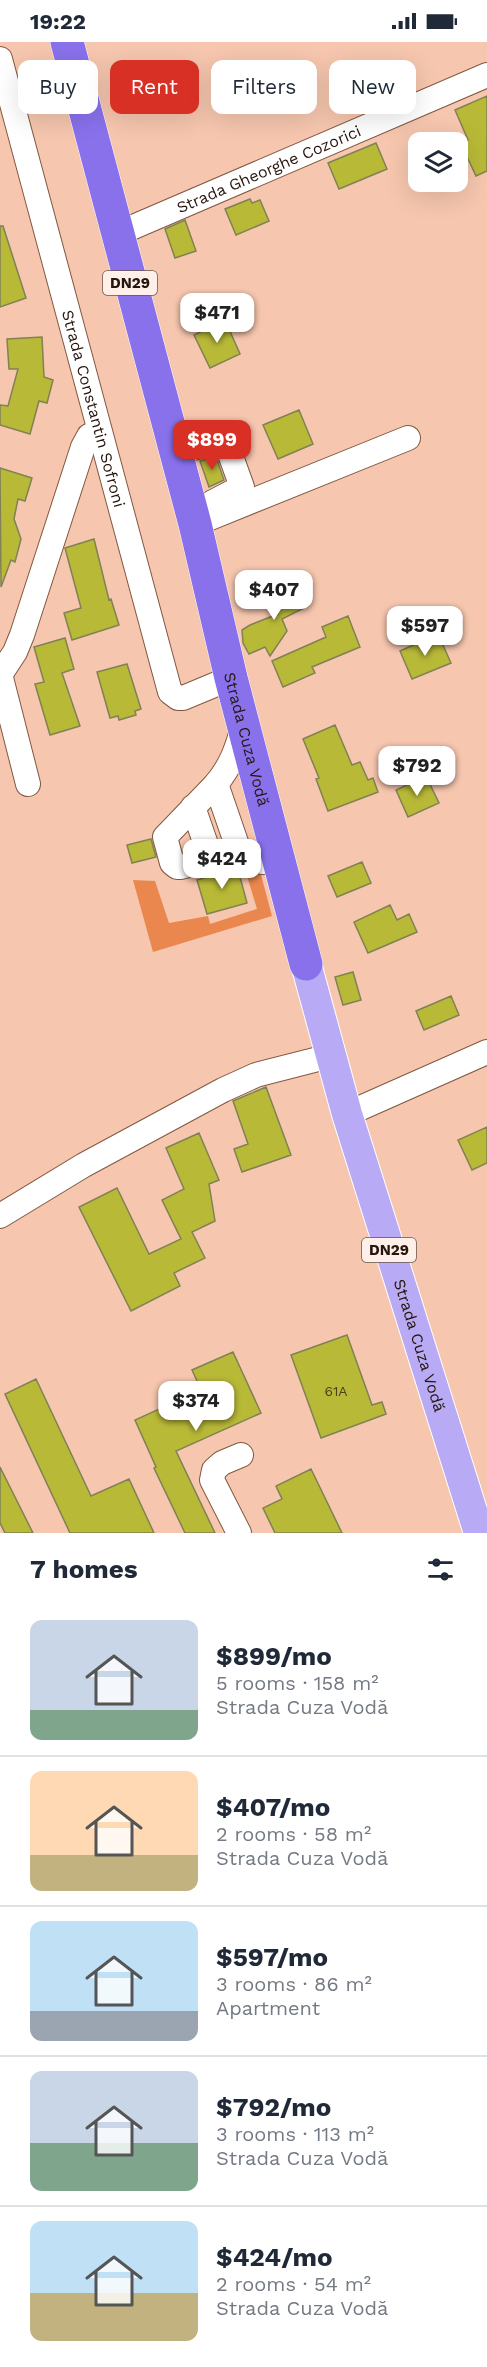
<!DOCTYPE html>
<meta charset="utf-8">
<style>
body{margin:0;font-family:"Work Sans",sans-serif;background:#f6f6f7;color:#1f2937;height:100vh;display:flex;flex-direction:column;font-size:22px;white-space:nowrap}
*{box-sizing:border-box;margin:0}
p{font-size:20px;color:#747a83}
.icon{flex:none;width:33px;height:33px;fill:none;stroke:currentColor;stroke-width:2;stroke-linecap:round;stroke-linejoin:round}
.map{position:relative;height:1491px;overflow:hidden}
.drawer{display:flex;flex-direction:column;background:#fff;flex:1}
.drawer>*{flex:none}
.banner{position:absolute;left:18px;top:18px;width:452px;height:54px;display:flex;gap:12px}
.tools{position:absolute;left:408px;top:90px;display:grid;gap:12px}
.tools a{display:grid;place-items:center;width:60px;height:60px;border-radius:12px;background:#fff;box-shadow:0 6px 24px #0002;font-size:30px}
.price{position:absolute;translate:-50% -51px;padding:0 14px;border-radius:12px;background:#fff;color:#222;font-size:20px;line-height:39px;filter:drop-shadow(0 2px 3px #0008)}
.price::after{content:'';position:absolute;left:50%;top:36px;width:18px;height:14px;margin-left:-9px;background:inherit;clip-path:polygon(0 0,100% 0,50% 100%)}
.price.on{background:#d93025;color:#fff}
ul{padding:0;list-style:none}
li{display:flex;align-items:center;gap:18px;height:150px;padding:0 30px}
li+li{border-top:2px solid #e0e1e3}
li span{display:grid;place-items:center;flex:none;width:168px;height:120px;border-radius:12px;color:#555}
li>.icon{margin-inline-start:auto}
span .icon{width:72px;height:72px;fill:#fffc;stroke-width:1}
li b{font-size:26px}
h2{display:flex;justify-content:space-between;align-items:center;height:72px;padding:0 30px;font-size:26px}
.chip{padding:0 21px;border-radius:12px;background:#fff;box-shadow:0 6px 24px #0002;font-size:21px;line-height:54px}
.chip.on{background:#d93025;color:#fff}
.status{display:flex;justify-content:space-between;align-items:center;height:42px;padding:0 30px;background:#fff;direction:ltr}
.status svg{height:16px;fill:currentColor}
.map>svg:first-child{display:block}
.green{fill:#ea874e}
.building{fill:#b9b938;stroke:#808154;stroke-width:1.5}
.lines{fill:none;stroke-linecap:round;stroke-linejoin:round}
.minor-casing{stroke:#805842;stroke-width:26}
.major-casing{stroke:#fff;stroke-width:32}
.highway-casing{stroke:#fff;stroke-width:34}
.minor{stroke:#fff;stroke-width:24}
.major{stroke:#b8aaf4;stroke-width:30}
.highway{stroke:#8971ec;stroke-width:33}
.labels{text-anchor:middle;dominant-baseline:central;stroke-width:4.5;stroke-linejoin:round;paint-order:stroke}
.number-label{font-size:14px;fill:#4b3f18}
.shield{fill:#feefe8;stroke:#67574f;stroke-width:1.5}
.shield-label{font-size:15px;font-weight:bold;fill:#26160d}
.street-label{font-size:16px;fill:#26160d;stroke:#feefe8}
</style>
<div class="status"><b>19:22</b><svg viewBox="0 0 49 12"><path d="M0 12V9h3v3zM5 12V6h3v6zM10 12V3h3v9zM15 12V0h3v12zM26 1h20v11H26zM47 4h2v5h-2z"/></svg></div>
<div class="map">
<svg width="487" height="1491" viewBox="0 0 487 1491">
<rect width="100%" height="100%" fill="#f6c6ae"/>
<!-- green -->
<path class="green" d="M244,824L260,829L272,874L153,910L133,838L155,839L169,881L208,874L210,882L257,867Z"/>
<!-- building -->
<path class="building" d="M487,54V129L476,134L461,102L468,98L455,68Z
M376,101L387,127L339,147L328,121Z
M250,157L252,161L260,158L269,179L236,193L225,167Z
M185,178L196,209L175,216L165,187Z
M0,184H3L26,256L0,265Z
M225,278L240,312L210,326L194,293Z
M42,295L44,335L53,338L47,361L39,359L30,392L0,383V363L8,364L18,327H9L7,297Z
M299,368L313,402L278,417L263,383Z
M216,415L224,438L209,445L200,419Z
M0,426L32,436L25,459L18,457L14,477L21,497L15,520L11,518L1,545Z
M94,497L109,558L111,557L119,583L72,598L64,571L81,566L65,506Z
M297,540L308,564L282,577L287,589L270,614L265,605L249,612L243,601L242,588L250,583L278,572L269,553Z
M348,574L360,605L312,625L315,631L283,645L272,619L326,595L322,585Z
M438,592L451,621L412,637L400,609Z
M65,596L74,627L62,631L80,684L50,693L35,642L44,640L34,605Z
M127,622L141,667L135,669L136,673L119,678L118,674L110,676L97,630Z
M335,683L352,723L360,720L368,738L373,736L378,750L328,769L316,737L319,736L303,697Z
M426,734L439,761L408,775L396,748Z
M151,797L156,815L132,821L127,803Z
M362,820L371,841L337,855L328,834Z
M237,824L247,861L207,872L197,838L204,836L203,834Z
M390,863L397,878L409,872L417,890L368,911L354,880Z
M353,930L361,958L343,963L335,935Z
M451,954L459,973L424,988L416,969Z
M266,1045L291,1113L242,1130L234,1107L248,1102L233,1059Z
M487,1085V1121L472,1128L458,1098Z
M199,1091L219,1138L209,1142L215,1179L192,1190L205,1216L174,1231L180,1244L131,1269L79,1165L117,1146L149,1212L181,1197L162,1158L184,1147L166,1106Z
M347,1293L372,1363L382,1360L386,1372L321,1396L291,1313Z
M233,1310L261,1371L176,1409L215,1491H185L154,1426L156,1425L135,1378L201,1348L192,1328Z
M36,1337L91,1454L129,1437L154,1491H70L5,1352Z
M0,1425L33,1491H5L0,1481Z
M311,1427L342,1491H275L263,1466L282,1457L276,1444Z"/>
<g class="lines">
<defs>
<g id="minor">
<path id="s1" d="M0,17L170,650L178,656H183L231,636"/>
<path id="s2" d="M117,192L487,33"/>
<path d="M176,410L225,398L242,445L213,460"/>
<path d="M195,482L408,396"/>
<path d="M0,632L28,742"/>
<path d="M0,633L15,610L22,593L83,405L89,394L99,389"/>
<path d="M243,685C237,707 231,724 216,742L239,809L262,820L280,818"/>
<path d="M216,742L165,795L172,821L177,825H181L239,809"/>
<path d="M193,765L211,817"/>
<path d="M347,1072L487,1010"/>
<path d="M0,1174L84,1123L223,1048L256,1033L330,1014"/>
<path d="M239,1491L212,1438L214,1428L222,1421L241,1413"/>
</g>
<g id="major">
<path id="s3" d="M306,922L347,1072L479,1491"/>
</g>
<g id="highway">
<path id="s4" d="M67,0L195,482L231,636L306,922"/>
</g>
</defs>
<!-- minor casing -->
<use href="#minor" class="minor-casing"/>
<!-- major casing -->
<use href="#major" class="major-casing"/>
<!-- highway casing -->
<use href="#highway" class="highway-casing"/>
<!-- minor -->
<use href="#minor" class="minor"/>
<!-- major -->
<use href="#major" class="major"/>
<!-- highway -->
<use href="#highway" class="highway"/>
</g>
<g class="labels">
<!-- number labels -->
<g class="number-label">
<text x="336" y="1349">61A</text>
</g>
<!-- shield labels -->
<g class="shield">
<rect x="103" y="229" width="54" height="24" rx="4.5"/>
<rect x="362" y="1196" width="54" height="24" rx="4.5"/>
</g>
<g class="shield-label">
<text x="130" y="241">DN29</text>
<text x="389" y="1208">DN29</text>
</g>
<!-- street labels -->
<g class="street-label">
<text stroke="none"><textPath href="#s2" startOffset="165">Strada Gheorghe Cozorici</textPath></text>
<text stroke="none"><textPath href="#s1" startOffset="362">Strada Constantin Sofroni</textPath></text>
<text stroke="none"><textPath href="#s4" startOffset="720">Strada Cuza Vodă</textPath></text>
<text stroke="none"><textPath href="#s3" startOffset="398">Strada Cuza Vodă</textPath></text>
</g>
</g>
</svg>
<div class="tools">
<a><svg class="icon" aria-label="layers" viewBox="0 0 24 24"><path d="M12 4l9 5-9 5-9-5zM3 14l9 5 9-5"/></svg></a>
</div>
<b class="price" style="left:217px;top:302px">$471</b>
<b class="price on" style="left:212px;top:429px">$899</b>
<b class="price" style="left:274px;top:579px">$407</b>
<b class="price" style="left:425px;top:615px">$597</b>
<b class="price" style="left:417px;top:755px">$792</b>
<b class="price" style="left:222px;top:848px">$424</b>
<b class="price" style="left:196px;top:1390px">$374</b>
<div class="banner">
<a class="chip">Buy</a>
<a class="chip on">Rent</a>
<a class="chip">Filters</a>
<a class="chip">New</a>
</div>
</div>
<section class="drawer">
<h2>7 homes<svg class="icon" aria-label="filters" viewBox="0 0 24 24"><path d="M4 7h16M4 17h16"/><circle cx="9" cy="7" r="2"/><circle cx="15" cy="17" r="2"/></svg></h2>
<ul>
<li><span style="background:linear-gradient(#c9d6e8 75%,#7fa58c 0)"><svg class="icon" aria-label="home" viewBox="0 0 24 24"><path d="M3 11l9-7 9 7M6 9v11h12V9"/></svg></span><div><b>$899/mo</b><p>5 rooms · 158 m²</p><p>Strada Cuza Vodă</p></div></li>
<li><span style="background:linear-gradient(#ffd9b3 70%,#c2b280 0)"><svg class="icon" aria-label="home" viewBox="0 0 24 24"><path d="M3 11l9-7 9 7M6 9v11h12V9"/></svg></span><div><b>$407/mo</b><p>2 rooms · 58 m²</p><p>Strada Cuza Vodă</p></div></li>
<li><span style="background:linear-gradient(#bfe0f5 75%,#9aa5b1 0)"><svg class="icon" aria-label="home" viewBox="0 0 24 24"><path d="M3 11l9-7 9 7M6 9v11h12V9"/></svg></span><div><b>$597/mo</b><p>3 rooms · 86 m²</p><p>Apartment</p></div></li>
<li><span style="background:linear-gradient(#c9d6e8 60%,#7fa58c 0)"><svg class="icon" aria-label="home" viewBox="0 0 24 24"><path d="M3 11l9-7 9 7M6 9v11h12V9"/></svg></span><div><b>$792/mo</b><p>3 rooms · 113 m²</p><p>Strada Cuza Vodă</p></div></li>
<li><span style="background:linear-gradient(#bfe0f5 60%,#c2b280 0)"><svg class="icon" aria-label="home" viewBox="0 0 24 24"><path d="M3 11l9-7 9 7M6 9v11h12V9"/></svg></span><div><b>$424/mo</b><p>2 rooms · 54 m²</p><p>Strada Cuza Vodă</p></div></li>
</ul>
</section>
